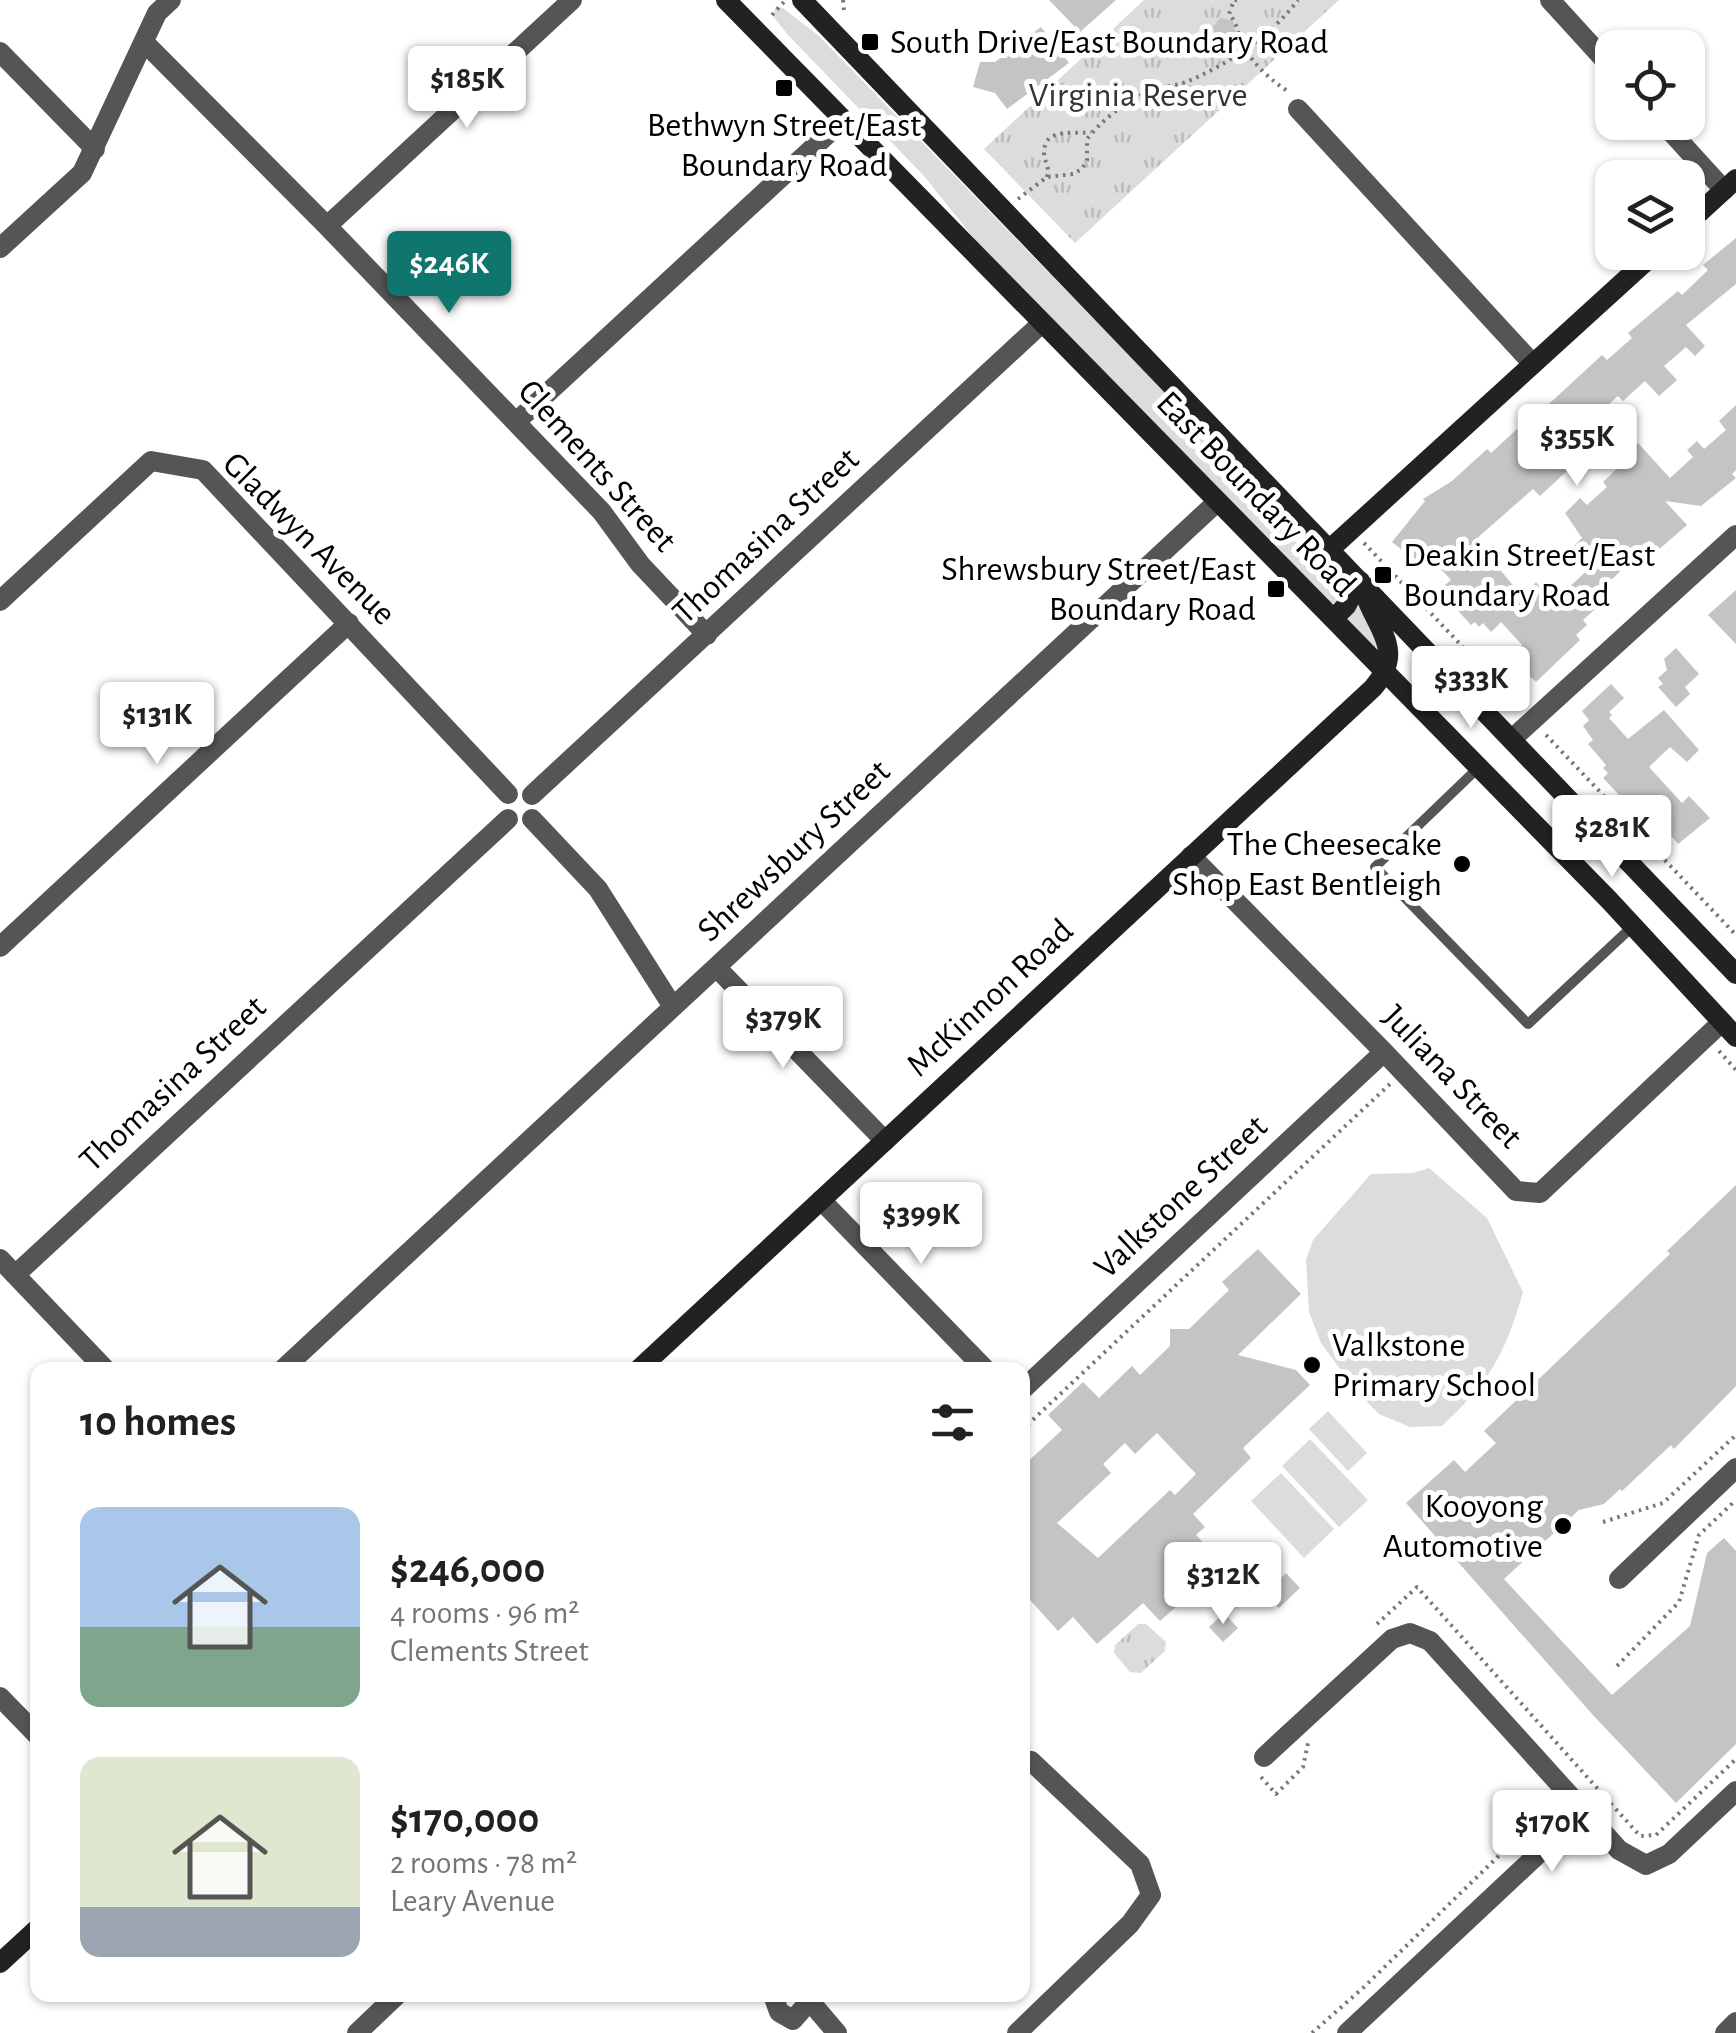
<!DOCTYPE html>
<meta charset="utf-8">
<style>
body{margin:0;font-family:"Alegreya Sans",sans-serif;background:#f6f6f6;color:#202124;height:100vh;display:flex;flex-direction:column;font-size:38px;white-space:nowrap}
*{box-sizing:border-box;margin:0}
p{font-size:32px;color:#757577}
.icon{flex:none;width:55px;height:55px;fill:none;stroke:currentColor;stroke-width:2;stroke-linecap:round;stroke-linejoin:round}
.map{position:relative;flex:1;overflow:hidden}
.panel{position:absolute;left:30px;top:1362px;width:1000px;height:640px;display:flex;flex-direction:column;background:#fff;border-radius:20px;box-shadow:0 2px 8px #0004}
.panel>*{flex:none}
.tools{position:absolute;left:1595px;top:30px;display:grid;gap:20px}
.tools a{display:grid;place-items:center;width:110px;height:110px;border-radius:20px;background:#fff;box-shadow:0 2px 8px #0004;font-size:50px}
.price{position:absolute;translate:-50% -85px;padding:0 22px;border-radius:10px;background:#fff;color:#222;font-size:32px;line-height:65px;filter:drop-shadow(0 2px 5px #0008)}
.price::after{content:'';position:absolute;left:50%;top:60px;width:30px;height:22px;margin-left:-15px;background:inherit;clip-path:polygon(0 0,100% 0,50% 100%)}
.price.active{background:#0f766e;color:#fff}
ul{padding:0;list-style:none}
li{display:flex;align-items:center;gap:30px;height:250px;padding:0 50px}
li span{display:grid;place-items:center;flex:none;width:280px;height:200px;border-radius:20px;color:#555}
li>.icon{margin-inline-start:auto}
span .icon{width:120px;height:120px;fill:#fffc;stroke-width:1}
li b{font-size:42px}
h2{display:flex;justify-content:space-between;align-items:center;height:120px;padding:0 50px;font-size:42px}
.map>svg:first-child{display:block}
.grass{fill:#dcdcdc}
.park{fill:url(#park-tufts)}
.building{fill:#c4c4c4;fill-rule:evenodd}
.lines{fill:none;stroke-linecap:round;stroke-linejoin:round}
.path{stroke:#777;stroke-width:4;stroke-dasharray:2.5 5;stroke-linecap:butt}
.lane{stroke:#555;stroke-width:10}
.street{stroke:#555;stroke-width:20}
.secondary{stroke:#222;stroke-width:20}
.poi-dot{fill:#000;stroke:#fff;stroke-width:4}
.labels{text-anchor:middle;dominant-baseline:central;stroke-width:10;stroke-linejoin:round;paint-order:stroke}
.poi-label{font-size:35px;fill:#000;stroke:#fff;text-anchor:start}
.park-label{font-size:35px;fill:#333;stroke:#fff}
.street-label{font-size:35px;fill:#000;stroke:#fff}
</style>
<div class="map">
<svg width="1736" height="2033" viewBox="0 0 1736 2033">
<defs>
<pattern id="park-tufts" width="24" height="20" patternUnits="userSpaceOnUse" patternTransform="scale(2.5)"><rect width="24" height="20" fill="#dcdcdc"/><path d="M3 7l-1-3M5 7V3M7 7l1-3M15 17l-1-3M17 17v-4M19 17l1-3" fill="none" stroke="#bbb"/></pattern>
</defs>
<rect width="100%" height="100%" fill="#fff"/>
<!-- grass -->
<path class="grass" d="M776,6L783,8L819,36L1191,419L1254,498L1341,589L1344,592L1337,603H1331L981,247L924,176L788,35L773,16Z
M1354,602L1366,615L1384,656L1346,620Z
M1429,1168L1487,1218L1523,1292C1505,1355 1490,1381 1442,1426L1410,1427L1379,1414L1357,1392L1321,1343L1309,1312L1306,1260L1313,1240L1371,1174L1413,1173Z
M1328,1411L1367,1453L1348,1471L1309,1429Z
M1310,1439L1368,1500L1339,1527L1282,1466Z
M1281,1473L1334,1529L1304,1558L1251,1501Z"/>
<!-- park -->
<path class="park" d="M1144,0H1339L1075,243L984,149Z
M1138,1624H1146L1166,1642L1165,1651L1141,1673L1130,1672L1114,1653L1115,1645Z"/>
<!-- building -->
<path class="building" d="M1049,0H1116L1080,32Z
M1221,18L1233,21L1235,32L1227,41L1216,37L1213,26Z
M1041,27L1069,63L1007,109L995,93L973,87L980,62H995Z
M1736,238V284L1686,325L1705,346L1695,356L1686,347L1664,366L1677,380L1659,396L1645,381L1623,401L1618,396L1594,418L1587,411L1565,432L1590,465L1576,478L1568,470L1540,496L1533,489L1475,540L1522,596L1536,582L1554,601L1592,566L1574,546L1582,538L1565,513L1580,498L1587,505L1607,487L1603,482L1629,457L1626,454L1638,443L1670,478L1693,457L1687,450L1697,441L1704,449L1726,430L1719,421L1736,405V470L1732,474L1736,478L1701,506L1665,501L1687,525L1641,565L1636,559L1630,562L1609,582L1596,594L1603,602L1583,620L1587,625L1576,635L1580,640L1536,682L1509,657L1522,645L1501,622L1491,632L1483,623L1479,627L1475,622L1471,625L1439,590L1451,580L1426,553L1419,563L1392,542L1425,501L1423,499L1452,481L1487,449L1491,453L1517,429L1526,425L1602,355L1607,360L1632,338L1628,333L1678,291L1682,295L1708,270L1703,265Z
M1736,590V644L1708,615Z
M1676,648L1699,674L1685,687L1690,694L1676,707L1658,687L1663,684L1658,678L1667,670L1664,659Z
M1611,684L1624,698L1609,712L1612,715L1609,718L1628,739L1664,710L1699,750L1687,762L1670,747L1649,767L1682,803L1689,796L1710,818L1678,844L1672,837L1665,843L1603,778L1608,773L1603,768L1606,765L1588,744L1593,740L1583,726L1589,720L1582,711Z
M1736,1185V1386L1674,1449L1671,1445L1622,1491L1620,1489L1604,1504L1579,1510L1504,1579L1612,1695L1690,1626L1707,1553L1724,1538L1736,1551V1744L1676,1803L1592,1714L1406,1503L1454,1460L1465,1472L1496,1443L1484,1431L1670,1254L1667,1251Z
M1258,1249L1301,1294L1238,1355L1296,1370L1310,1385L1243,1448L1251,1458L1193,1514L1205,1527L1196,1535L1224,1565L1160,1621L1143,1603L1097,1644L1073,1617L1058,1631L1022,1591V1467L1062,1430L1048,1415L1083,1382L1099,1398L1132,1366L1140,1375L1170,1346V1329H1189L1229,1290L1222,1282ZM1157,1433L1196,1474L1175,1495L1170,1490L1098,1558L1057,1523L1111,1473L1103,1464L1125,1443L1135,1454Z
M1286,1573L1300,1588L1279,1608L1265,1594Z
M1224,1613L1238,1628L1223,1642L1209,1627Z"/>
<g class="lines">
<!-- path -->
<path class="path" d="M843,0L844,11
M1237,0H1234L1229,14C1238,24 1237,33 1243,44C1251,63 1273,82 1289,92
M772,15L784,2
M1047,177C1050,167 1045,164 1044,153C1044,126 1075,135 1091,132
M1018,199L1047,177L1073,174L1082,169L1087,160V139C1101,121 1127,100 1148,92C1161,87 1174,86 1186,82C1226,66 1273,34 1298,0
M1674,260L1682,252
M1364,543L1519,706
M1546,735L1736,935
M1719,1051L1736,1070
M1022,1430L1390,1084
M1603,1522L1663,1503L1736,1435
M1377,1624L1417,1587L1640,1836L1656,1835L1736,1759
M1617,1666L1679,1602L1699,1535L1736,1500
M1261,1777L1276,1794L1303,1767L1308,1743
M1312,2033L1364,1987L1551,1805"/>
<!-- lane -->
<path class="lane" d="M1478,768L1375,867L1528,1024L1633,926"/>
<!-- street -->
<path class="street" d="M1550,0L1612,68
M144,42L327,226L602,512L640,564L707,635
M0,52L95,149
M1298,109L1533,364
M1662,122L1724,190
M327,226L572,0
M0,248L82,173L157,13L171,0
M516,422L843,120
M0,601L151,461L203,470L508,794
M1513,738L1736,535
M532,795L1042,323
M532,819L598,889L673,1007
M1191,856L1384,1052L1516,1191L1540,1193L1722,1022
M0,947L349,623
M717,968L885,1141
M821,1200L986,1370
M0,1259L106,1370
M15,1275L508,819
M282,1370L1217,502
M1022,1390L1384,1052
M1619,1579L1736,1468
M0,1697L38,1736
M1264,1757L1392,1639L1410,1633L1430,1641L1584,1811
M773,1995L779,2012L793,2020L807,2004L808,1995
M808,1999L837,2033
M357,2033L397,1995
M1017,2033L1130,1924L1151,1895L1140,1864L1031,1761L1022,1760
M1347,2033L1584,1811L1619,1850L1646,1865L1669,1854L1736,1791
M1725,2033L1736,2022"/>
<!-- secondary -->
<path class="secondary" d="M726,0L1609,900L1736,1037
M802,0L1736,974
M1688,223L1736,179
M1329,550L1656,252
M1333,619L1346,606L1360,581
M638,1370L1373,688C1406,650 1377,630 1364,592
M0,1963L38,1928"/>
</g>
<!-- markers -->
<g class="poi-dot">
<rect x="860" y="32" width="20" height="20" rx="5"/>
<rect x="774" y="78" width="20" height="20" rx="5"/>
<rect x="1373" y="565" width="20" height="20" rx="5"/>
<rect x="1266" y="579" width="20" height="20" rx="5"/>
<circle cx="1462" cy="864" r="10"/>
<circle cx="1312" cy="1365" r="10"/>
<circle cx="1563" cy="1526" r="10"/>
</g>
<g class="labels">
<!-- poi labels -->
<g class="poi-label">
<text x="890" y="42">South Drive/East Boundary Road</text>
<text x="784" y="125" text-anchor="middle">Bethwyn Street/East<tspan x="784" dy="40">Boundary Road</tspan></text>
<text x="1403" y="555">Deakin Street/East<tspan x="1403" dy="40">Boundary Road</tspan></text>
<text x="1256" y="569" text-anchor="end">Shrewsbury Street/East<tspan x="1256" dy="40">Boundary Road</tspan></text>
<text x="1442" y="844" text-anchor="end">The Cheesecake<tspan x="1442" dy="40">Shop East Bentleigh</tspan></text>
<text x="1332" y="1345">Valkstone<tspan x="1332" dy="40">Primary School</tspan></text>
<text x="1543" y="1506" text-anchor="end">Kooyong<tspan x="1543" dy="40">Automotive</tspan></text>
</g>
<!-- park labels -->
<g class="park-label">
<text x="1138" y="95">Virginia Reserve</text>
</g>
<!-- street labels -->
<g class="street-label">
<text transform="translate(597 466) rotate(48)">Clements Street</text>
<text transform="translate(1256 494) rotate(46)">East Boundary Road</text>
<text transform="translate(766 536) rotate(-43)">Thomasina Street</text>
<text transform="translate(309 539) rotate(45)">Gladwyn Avenue</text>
<text transform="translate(794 851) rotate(-43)">Shrewsbury Street</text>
<text transform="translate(990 998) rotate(-43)">McKinnon Road</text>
<text transform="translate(1452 1077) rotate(46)">Juliana Street</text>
<text transform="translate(173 1084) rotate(-43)">Thomasina Street</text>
<text transform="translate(1181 1197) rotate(-43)">Valkstone Street</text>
</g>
</g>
</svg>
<div class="tools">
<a><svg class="icon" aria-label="locate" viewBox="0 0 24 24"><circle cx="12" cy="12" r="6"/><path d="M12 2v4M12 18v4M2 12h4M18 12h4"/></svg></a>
<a><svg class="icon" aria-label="layers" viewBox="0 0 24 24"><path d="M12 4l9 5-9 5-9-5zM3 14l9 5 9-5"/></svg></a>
</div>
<b class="price" style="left:467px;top:131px">$185K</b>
<b class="price active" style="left:449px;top:316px">$246K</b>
<b class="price" style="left:1577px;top:489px">$355K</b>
<b class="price" style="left:1471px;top:731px">$333K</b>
<b class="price" style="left:157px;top:767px">$131K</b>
<b class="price" style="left:1612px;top:880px">$281K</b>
<b class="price" style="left:783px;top:1071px">$379K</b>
<b class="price" style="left:921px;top:1267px">$399K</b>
<b class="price" style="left:1223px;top:1627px">$312K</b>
<b class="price" style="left:1552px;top:1875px">$170K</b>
<section class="panel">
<h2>10 homes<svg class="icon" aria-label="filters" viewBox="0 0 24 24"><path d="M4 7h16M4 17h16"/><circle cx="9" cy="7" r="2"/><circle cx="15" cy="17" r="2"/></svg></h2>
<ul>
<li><span style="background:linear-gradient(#a9c7e8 60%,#7fa58c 0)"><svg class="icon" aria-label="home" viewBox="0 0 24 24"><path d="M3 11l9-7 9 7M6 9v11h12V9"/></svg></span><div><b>$246,000</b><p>4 rooms · 96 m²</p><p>Clements Street</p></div></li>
<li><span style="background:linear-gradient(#dfe7d0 75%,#9aa5b1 0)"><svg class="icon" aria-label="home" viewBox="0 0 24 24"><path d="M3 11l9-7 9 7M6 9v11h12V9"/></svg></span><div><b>$170,000</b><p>2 rooms · 78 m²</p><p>Leary Avenue</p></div></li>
</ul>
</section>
</div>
